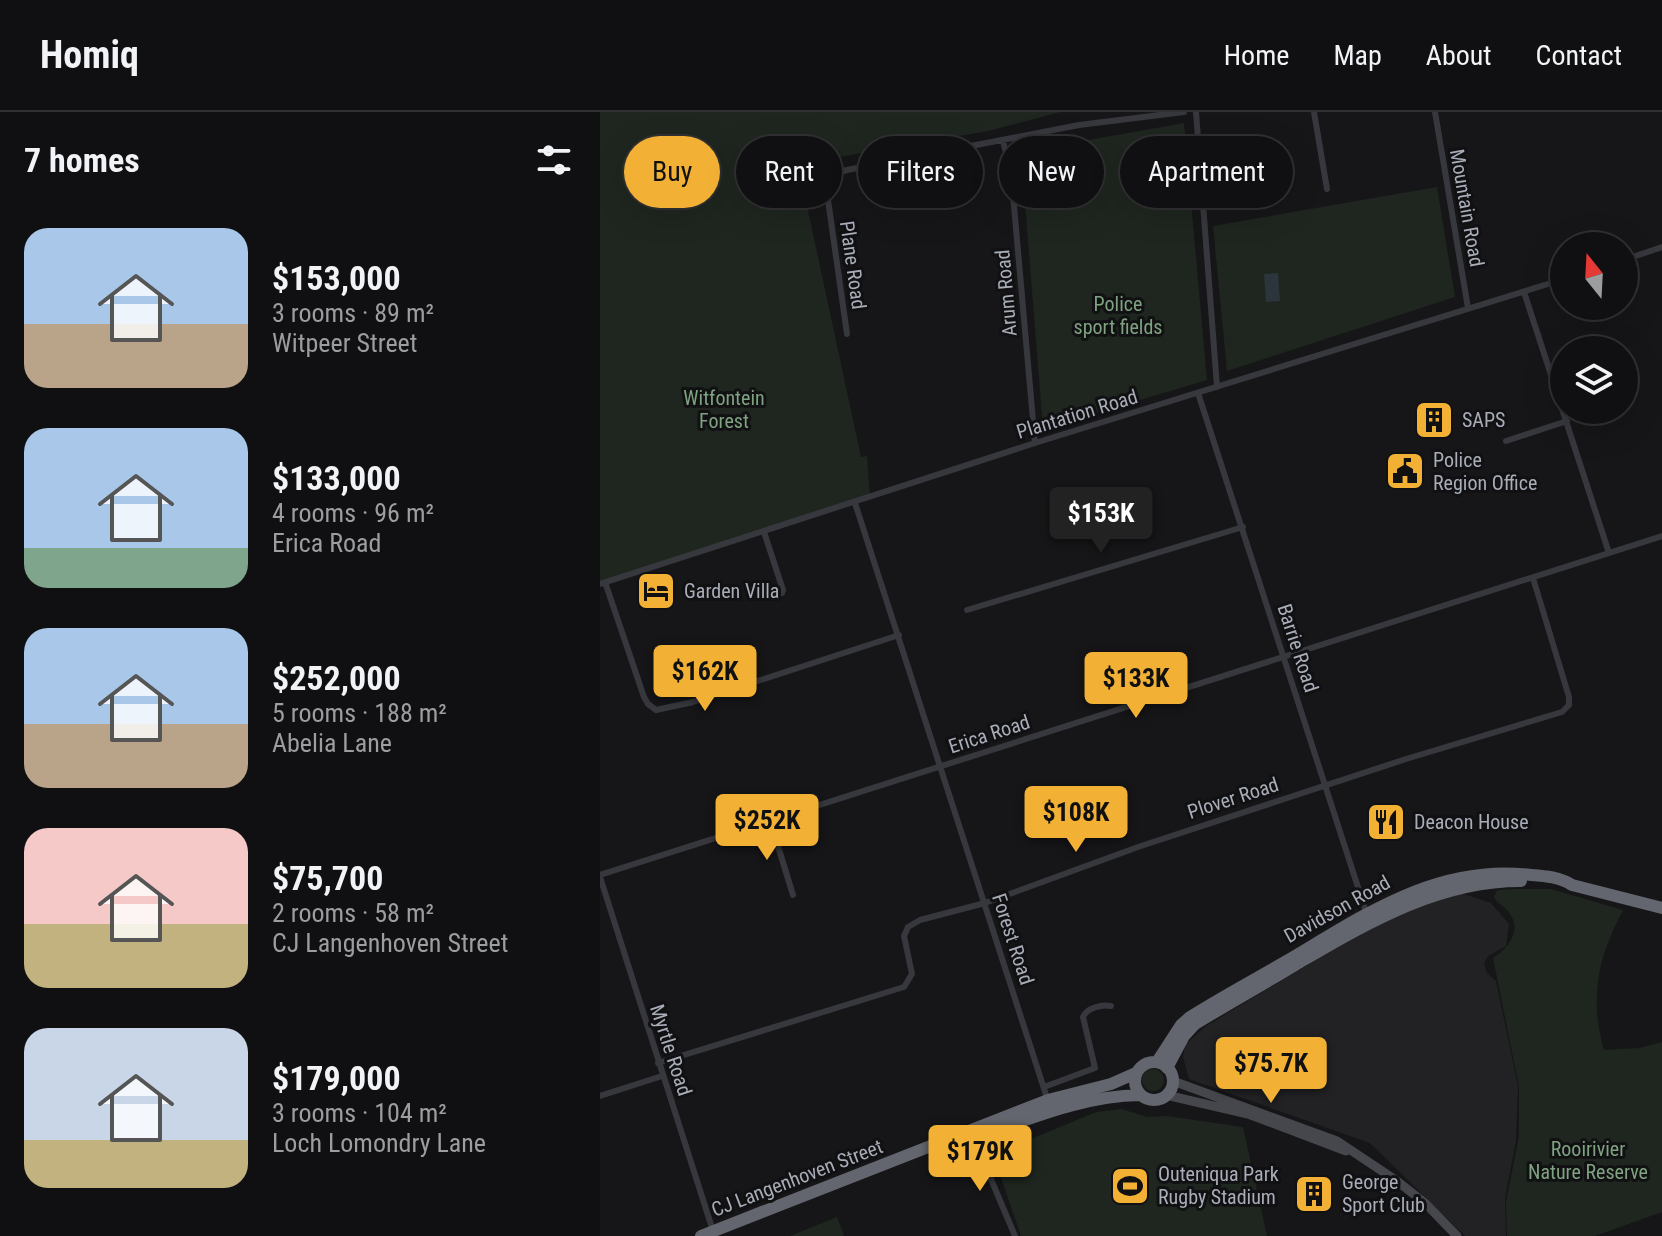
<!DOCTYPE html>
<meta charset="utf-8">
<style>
body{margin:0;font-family:"Roboto Condensed",sans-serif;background:#19191b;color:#f1f3f6;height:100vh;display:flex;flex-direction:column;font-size:30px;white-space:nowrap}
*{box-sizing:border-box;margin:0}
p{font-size:26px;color:#9c9d9f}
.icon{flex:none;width:44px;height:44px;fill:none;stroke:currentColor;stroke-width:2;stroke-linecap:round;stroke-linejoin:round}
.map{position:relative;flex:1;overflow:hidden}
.drawer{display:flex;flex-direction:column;background:#101012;width:600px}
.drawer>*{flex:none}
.guide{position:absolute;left:24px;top:24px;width:760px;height:72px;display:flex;gap:16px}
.needle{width:52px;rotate:342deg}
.controls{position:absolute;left:950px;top:120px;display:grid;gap:16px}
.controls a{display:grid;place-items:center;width:88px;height:88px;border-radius:50%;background:#101012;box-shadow:0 8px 32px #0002,0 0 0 2px #303032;font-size:40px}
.price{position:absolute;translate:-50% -68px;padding:0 18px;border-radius:8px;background:#f2b134;color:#111;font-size:26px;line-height:52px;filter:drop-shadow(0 2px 4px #0008)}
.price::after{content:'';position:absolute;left:50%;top:48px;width:24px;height:18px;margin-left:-12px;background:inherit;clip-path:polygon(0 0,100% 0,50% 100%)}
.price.selected{background:#222;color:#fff}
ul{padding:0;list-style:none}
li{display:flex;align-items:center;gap:24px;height:200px;padding:0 24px}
li span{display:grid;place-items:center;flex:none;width:224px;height:160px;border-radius:24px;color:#555}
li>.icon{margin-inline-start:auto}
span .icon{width:96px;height:96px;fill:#fffc;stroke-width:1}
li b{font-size:34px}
h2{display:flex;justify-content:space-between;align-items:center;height:96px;padding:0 24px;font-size:34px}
.chip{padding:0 28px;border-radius:36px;background:#101012;box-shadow:0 8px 32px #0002,0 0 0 2px #303032;font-size:28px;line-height:72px}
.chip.selected{background:#f2b134;color:#111}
header{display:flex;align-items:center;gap:48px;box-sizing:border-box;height:112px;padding:0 40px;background:#101012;border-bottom:2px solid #303032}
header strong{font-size:38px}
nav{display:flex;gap:44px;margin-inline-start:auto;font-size:28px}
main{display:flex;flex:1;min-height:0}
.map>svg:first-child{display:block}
.built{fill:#222225}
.green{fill:#1e261f}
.water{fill:#2c353c}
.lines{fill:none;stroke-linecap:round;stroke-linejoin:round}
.street{stroke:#37383d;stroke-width:6}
.secondary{stroke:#45474d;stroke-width:9}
.highway{stroke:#63666e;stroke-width:12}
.labels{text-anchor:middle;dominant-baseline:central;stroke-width:6;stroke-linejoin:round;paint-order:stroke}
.street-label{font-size:20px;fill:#a8adb8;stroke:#111113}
.park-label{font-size:20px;fill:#7fa381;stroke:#111113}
.poi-label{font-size:20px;fill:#a8adb8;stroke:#111113;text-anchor:start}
</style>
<header>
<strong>Homiq</strong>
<nav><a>Home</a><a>Map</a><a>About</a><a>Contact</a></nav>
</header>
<main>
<section class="drawer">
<h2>7 homes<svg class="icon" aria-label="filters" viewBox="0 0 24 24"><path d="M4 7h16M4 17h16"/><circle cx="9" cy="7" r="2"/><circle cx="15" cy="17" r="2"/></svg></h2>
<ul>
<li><span style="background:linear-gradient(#a9c7e8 60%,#b9a48a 0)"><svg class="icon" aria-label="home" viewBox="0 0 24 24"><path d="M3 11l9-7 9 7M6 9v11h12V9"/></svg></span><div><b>$153,000</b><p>3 rooms · 89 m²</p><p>Witpeer Street</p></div></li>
<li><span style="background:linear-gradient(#a9c7e8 75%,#7fa58c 0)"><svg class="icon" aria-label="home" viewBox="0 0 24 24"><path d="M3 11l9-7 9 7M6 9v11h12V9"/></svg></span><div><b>$133,000</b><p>4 rooms · 96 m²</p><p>Erica Road</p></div></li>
<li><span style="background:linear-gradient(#a9c7e8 60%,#b9a48a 0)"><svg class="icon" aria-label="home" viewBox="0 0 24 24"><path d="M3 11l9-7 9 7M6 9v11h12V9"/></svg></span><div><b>$252,000</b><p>5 rooms · 188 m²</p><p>Abelia Lane</p></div></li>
<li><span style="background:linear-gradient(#f6c9c9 60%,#c2b280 0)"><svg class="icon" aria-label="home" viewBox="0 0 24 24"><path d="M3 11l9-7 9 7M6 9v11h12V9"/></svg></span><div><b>$75,700</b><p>2 rooms · 58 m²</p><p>CJ Langenhoven Street</p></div></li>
<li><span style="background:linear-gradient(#c9d6e8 70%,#c2b280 0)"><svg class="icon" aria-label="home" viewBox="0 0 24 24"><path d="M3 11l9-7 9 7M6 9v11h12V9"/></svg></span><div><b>$179,000</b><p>3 rooms · 104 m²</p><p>Loch Lomondry Lane</p></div></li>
</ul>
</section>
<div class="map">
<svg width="1062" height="1124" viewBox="0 0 1062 1124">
<rect width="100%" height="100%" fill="#161618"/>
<!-- built -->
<path class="built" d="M861,781L891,791L909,812L906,834L888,844L884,852L887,861L896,869L918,974L916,1029L905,1086L906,1124H865L770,1031L589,967L583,945L585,933L606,914L714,849L802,800Z"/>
<!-- green -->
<path class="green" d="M0,0H461L388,19L211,50L206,81L209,103L261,345L267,344L270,385L0,470Z
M584,11L607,268L443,317L421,40Z
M837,75L855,185L627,259L613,114Z
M913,777H951L1023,798C998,845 989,886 1004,938L1039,936L1062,930V1100L995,1124H907L906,1090L919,1024V975L893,846C909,836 924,817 907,798C902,792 898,793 894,785L897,778Z
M542 968a11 11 0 1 1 22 0a11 11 0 1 1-22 0Z
M522,997L547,1005L567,1004L643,1015L667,1124H421L395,1048L397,1041L496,1000Z
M237,1105L244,1124H190Z"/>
<!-- water -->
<path class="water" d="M678,161L680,189L666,190L664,162Z"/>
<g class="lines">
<!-- street -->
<path class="street" d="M596,0L617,275
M714,0L727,77
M835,0L868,196
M403,29L411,60L435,331
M1024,148L1062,135
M924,180L1009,441
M247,222L227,81C227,67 235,61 247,58L479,13L584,0
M598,281L767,803
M906,329L967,309
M255,391L448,989
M164,420L183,478L182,481H177
M5,470L44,585L48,592L56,598L93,590L299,523
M0,472L435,331L964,167
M367,498L643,415
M170,708L193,783
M0,763L1062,424
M0,765L113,1119
M58,951L304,875L312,862L304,824L308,815L320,808L385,791L538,735L806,647L962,600L969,593V585L933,466
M444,975L495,956L483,905C487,896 502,892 511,894
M0,984L62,964
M371,1020L415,1124"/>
<!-- secondary -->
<path class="secondary" d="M573,969L737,1029L797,1069L825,1091L857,1124
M566,983L648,1002L746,1039"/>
<!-- highway -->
<path class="highway" d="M535 969a19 19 0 1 1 38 0a19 19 0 1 1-38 0Z
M557,950L581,913L590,905C625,883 661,864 697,843C770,799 841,752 931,763C945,764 960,765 972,773L1062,796
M567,956L584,924L595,912C628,892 662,873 695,853C766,812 836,769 921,769
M394,1019C442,1002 488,984 540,983
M101,1124L448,988L511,972L536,961"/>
</g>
<!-- icons -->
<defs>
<symbol id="building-square" viewBox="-11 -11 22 22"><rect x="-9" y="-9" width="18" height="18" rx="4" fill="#f2b134" stroke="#111113"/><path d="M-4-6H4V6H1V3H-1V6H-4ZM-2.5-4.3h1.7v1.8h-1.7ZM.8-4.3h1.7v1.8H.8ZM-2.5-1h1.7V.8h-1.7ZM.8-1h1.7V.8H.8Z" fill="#111"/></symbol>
<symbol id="civic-square" viewBox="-11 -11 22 22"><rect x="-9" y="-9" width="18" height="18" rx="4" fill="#f2b134" stroke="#111113"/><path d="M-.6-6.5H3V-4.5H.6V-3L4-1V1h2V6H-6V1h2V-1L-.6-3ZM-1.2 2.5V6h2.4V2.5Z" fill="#111"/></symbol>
<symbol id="hotel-square" viewBox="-11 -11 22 22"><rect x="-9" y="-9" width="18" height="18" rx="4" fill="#f2b134" stroke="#111113"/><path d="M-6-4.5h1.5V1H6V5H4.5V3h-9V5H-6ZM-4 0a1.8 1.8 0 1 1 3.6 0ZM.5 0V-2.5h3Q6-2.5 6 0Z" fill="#111"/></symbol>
<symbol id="restaurant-square" viewBox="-11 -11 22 22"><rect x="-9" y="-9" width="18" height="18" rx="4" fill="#f2b134" stroke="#111113"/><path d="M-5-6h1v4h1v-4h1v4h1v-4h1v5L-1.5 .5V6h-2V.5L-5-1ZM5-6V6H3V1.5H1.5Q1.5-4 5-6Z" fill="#111"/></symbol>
<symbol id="stadium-square" viewBox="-11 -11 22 22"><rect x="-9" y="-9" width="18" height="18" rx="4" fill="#f2b134" stroke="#111113"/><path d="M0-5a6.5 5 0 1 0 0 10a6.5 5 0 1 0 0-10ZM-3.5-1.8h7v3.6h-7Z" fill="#111"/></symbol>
</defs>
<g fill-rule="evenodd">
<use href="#building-square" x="812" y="286" width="44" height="44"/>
<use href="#civic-square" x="783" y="337" width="44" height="44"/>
<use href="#hotel-square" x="34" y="457" width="44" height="44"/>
<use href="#restaurant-square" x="764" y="688" width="44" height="44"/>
<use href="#stadium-square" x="508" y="1052" width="44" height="44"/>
<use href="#building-square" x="692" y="1060" width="44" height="44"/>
</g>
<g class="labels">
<!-- street labels -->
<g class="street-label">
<text transform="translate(867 96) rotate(80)">Mountain Road</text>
<text transform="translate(253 153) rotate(82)">Plane Road</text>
<text transform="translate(406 181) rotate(-95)">Arum Road</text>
<text transform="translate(477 302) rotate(-17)">Plantation Road</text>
<text transform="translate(698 536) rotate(72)">Barrie Road</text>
<text transform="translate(389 622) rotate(-18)">Erica Road</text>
<text transform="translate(633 686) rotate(-18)">Plover Road</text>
<text transform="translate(737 797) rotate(-29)">Davidson Road</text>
<text transform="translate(413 827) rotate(72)">Forest Road</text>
<text transform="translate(71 938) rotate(72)">Myrtle Road</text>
<text transform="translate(197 1066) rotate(-21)">CJ Langenhoven Street</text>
</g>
<!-- park labels -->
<g class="park-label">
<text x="518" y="192">Police<tspan x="518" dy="23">sport fields</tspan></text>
<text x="124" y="286">Witfontein<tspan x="124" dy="23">Forest</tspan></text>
<text x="988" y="1037">Rooirivier<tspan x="988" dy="23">Nature Reserve</tspan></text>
</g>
<!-- poi labels -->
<g class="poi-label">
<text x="862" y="308">SAPS</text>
<text x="833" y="348">Police<tspan x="833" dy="23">Region Office</tspan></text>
<text x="84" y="479">Garden Villa</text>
<text x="814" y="710">Deacon House</text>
<text x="558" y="1062">Outeniqua Park<tspan x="558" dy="23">Rugby Stadium</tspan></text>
<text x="742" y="1070">George<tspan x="742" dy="23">Sport Club</tspan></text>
</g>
</g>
</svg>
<div class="controls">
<a><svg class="needle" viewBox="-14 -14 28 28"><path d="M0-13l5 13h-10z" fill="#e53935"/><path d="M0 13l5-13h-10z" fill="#9c9d9f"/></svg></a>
<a><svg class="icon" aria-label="layers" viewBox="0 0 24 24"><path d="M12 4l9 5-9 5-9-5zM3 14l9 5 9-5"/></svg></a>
</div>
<b class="price selected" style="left:501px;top:443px">$153K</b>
<b class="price" style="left:105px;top:601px">$162K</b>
<b class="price" style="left:536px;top:608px">$133K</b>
<b class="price" style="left:476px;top:742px">$108K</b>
<b class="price" style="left:167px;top:750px">$252K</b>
<b class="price" style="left:671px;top:993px">$75.7K</b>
<b class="price" style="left:380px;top:1081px">$179K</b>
<div class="guide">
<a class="chip selected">Buy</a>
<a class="chip">Rent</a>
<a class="chip">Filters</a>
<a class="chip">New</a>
<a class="chip">Apartment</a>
</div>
</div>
</main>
